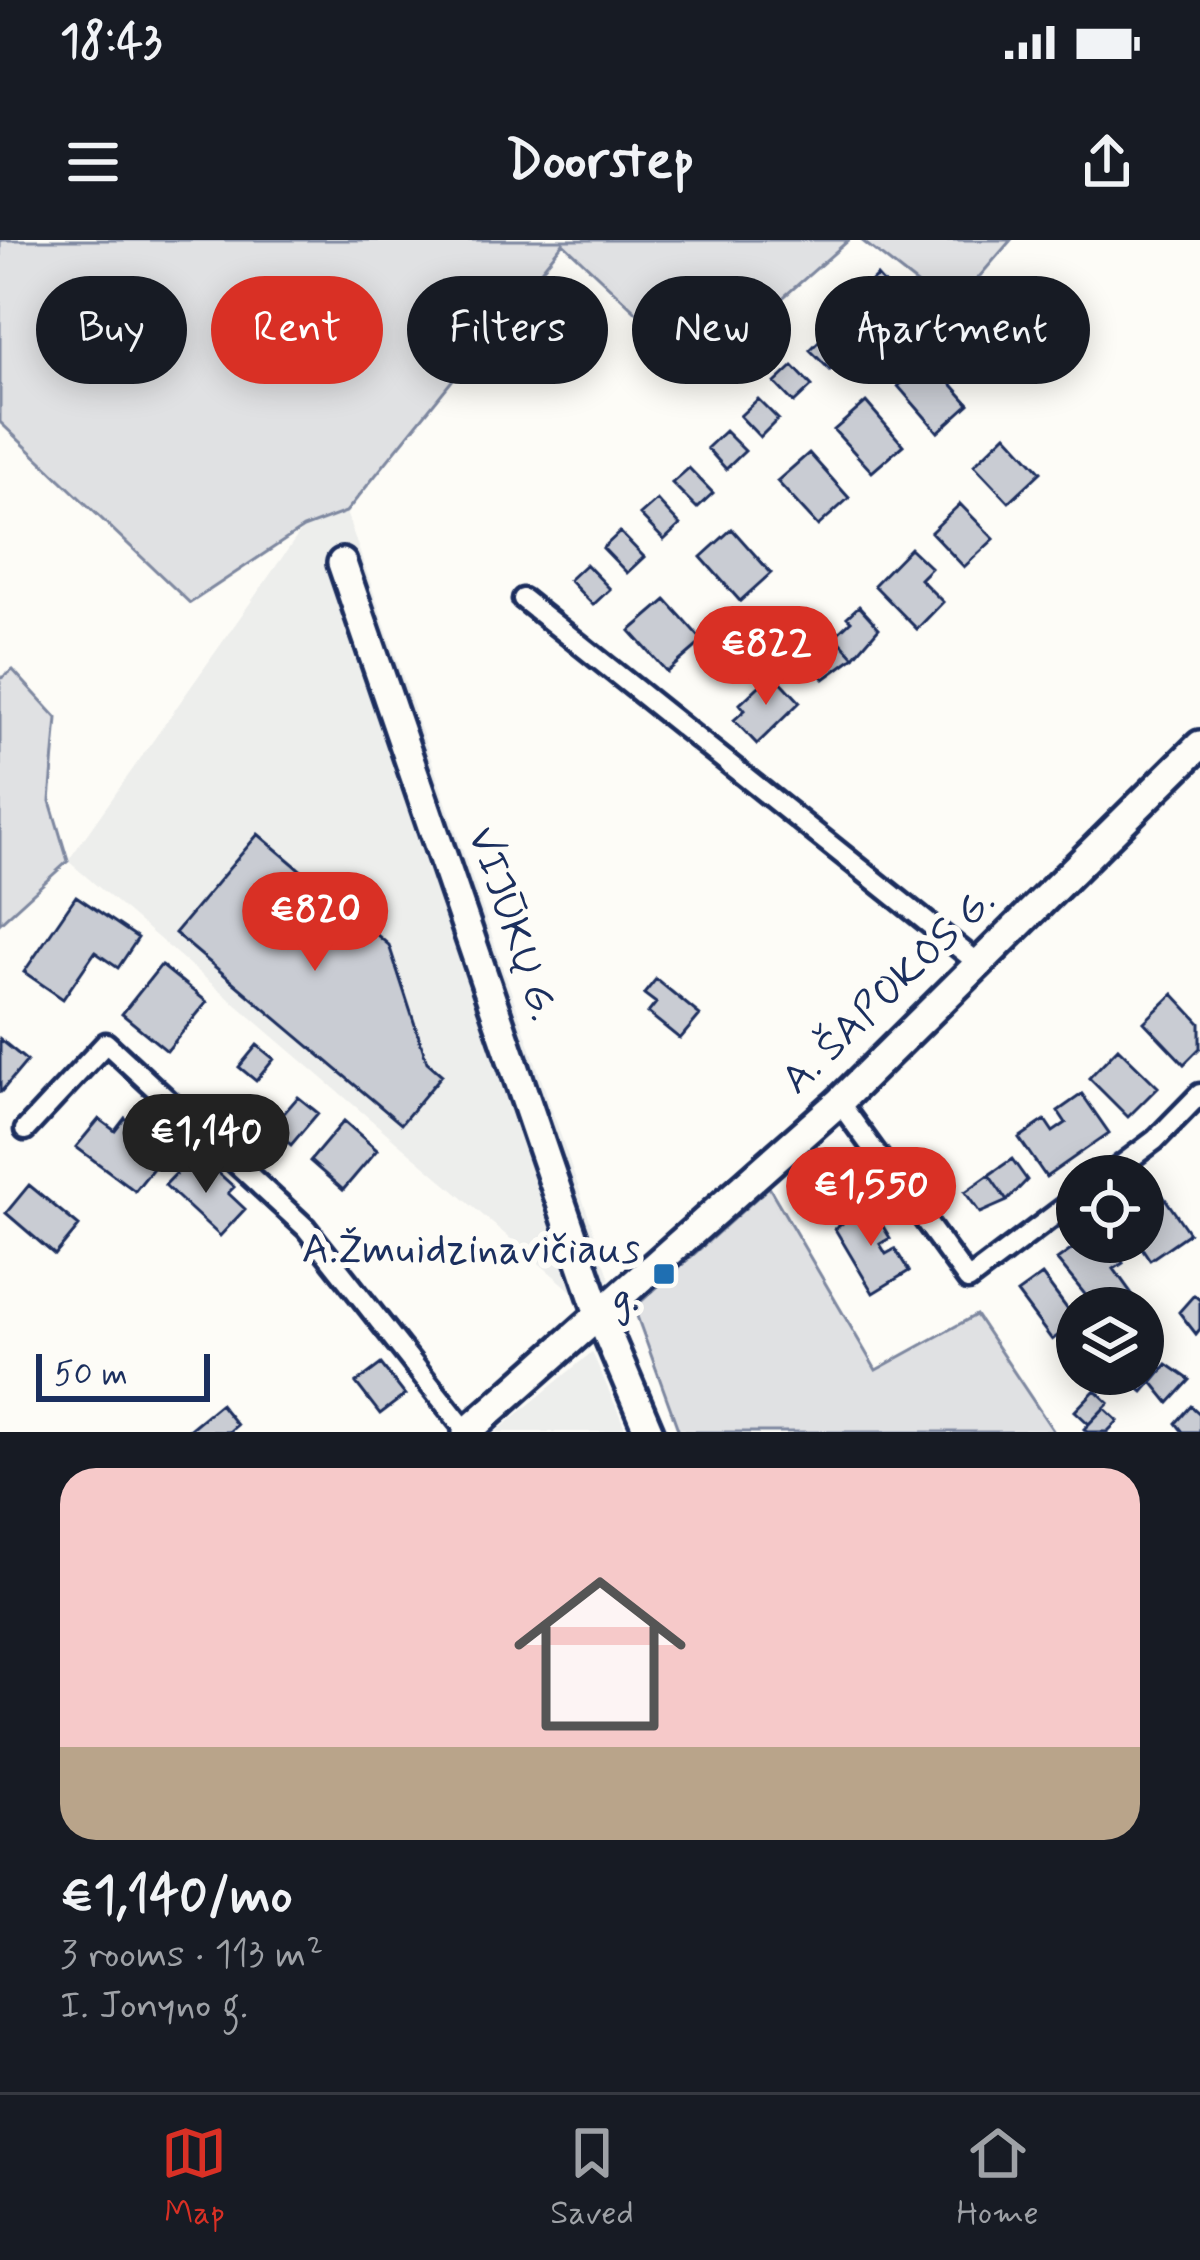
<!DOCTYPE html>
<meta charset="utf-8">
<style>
body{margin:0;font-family:Mynerve,sans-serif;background:#20242c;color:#f1f3f6;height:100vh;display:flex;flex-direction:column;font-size:45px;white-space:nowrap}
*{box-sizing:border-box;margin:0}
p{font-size:39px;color:#9ea1a6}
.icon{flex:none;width:66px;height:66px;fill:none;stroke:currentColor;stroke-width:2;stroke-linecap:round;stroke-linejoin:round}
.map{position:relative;height:1192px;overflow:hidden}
.details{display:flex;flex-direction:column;background:#171b24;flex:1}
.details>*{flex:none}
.top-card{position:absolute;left:36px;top:36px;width:1128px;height:108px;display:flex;gap:24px}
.controls{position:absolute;left:1056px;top:915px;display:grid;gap:24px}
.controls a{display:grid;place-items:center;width:108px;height:108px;border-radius:50%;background:#171b24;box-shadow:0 6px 30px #0003;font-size:60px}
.scale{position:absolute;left:36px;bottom:30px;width:174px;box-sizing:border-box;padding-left:12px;border:6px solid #1b2f5e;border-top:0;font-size:33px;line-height:42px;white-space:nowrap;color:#1b2f5e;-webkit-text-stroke:9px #fdfcf7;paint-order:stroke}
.price{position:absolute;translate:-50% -102px;padding:0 27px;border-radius:42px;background:#d93025;color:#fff;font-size:39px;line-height:78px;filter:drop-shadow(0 3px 6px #0008)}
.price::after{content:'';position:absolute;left:50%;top:72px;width:36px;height:27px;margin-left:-18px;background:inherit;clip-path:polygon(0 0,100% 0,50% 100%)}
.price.current{background:#222;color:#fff}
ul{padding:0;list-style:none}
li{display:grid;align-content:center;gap:24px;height:636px;padding:0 60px}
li+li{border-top:3px solid #363941}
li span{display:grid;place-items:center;height:372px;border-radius:36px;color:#555}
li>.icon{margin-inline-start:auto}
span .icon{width:216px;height:216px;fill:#fffc;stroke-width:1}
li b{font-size:51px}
.pill{padding:0 42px;border-radius:54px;background:#171b24;box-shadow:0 6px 30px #0003;font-size:42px;line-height:108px}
.pill.current{background:#d93025;color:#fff}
.status{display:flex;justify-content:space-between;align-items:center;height:84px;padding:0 60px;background:#171b24;direction:ltr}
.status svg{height:33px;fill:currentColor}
header{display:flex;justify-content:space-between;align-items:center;height:156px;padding:0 60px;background:#171b24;font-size:54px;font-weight:700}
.tab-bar{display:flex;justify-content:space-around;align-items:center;height:168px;border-top:3px solid #363941;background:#171b24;font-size:33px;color:#9ea1a6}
.tab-bar a{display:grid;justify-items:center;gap:6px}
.tab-bar .current{color:#d93025}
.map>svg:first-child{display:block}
.built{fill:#edeeec}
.green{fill:#e0e1e3;stroke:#7e88a0;stroke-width:3}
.building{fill:#c9ccd3;stroke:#1b2f5e;stroke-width:3}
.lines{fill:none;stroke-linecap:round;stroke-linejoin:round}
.street-casing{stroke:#1b2f5e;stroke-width:27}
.secondary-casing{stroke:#1b2f5e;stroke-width:36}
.street{stroke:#fdfcf7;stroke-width:18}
.secondary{stroke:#fdfcf7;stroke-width:27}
.poi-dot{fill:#1f6fb2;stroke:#fdfcf7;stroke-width:4.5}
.labels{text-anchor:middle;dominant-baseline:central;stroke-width:12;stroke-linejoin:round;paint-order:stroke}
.street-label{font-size:42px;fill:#1b2f5e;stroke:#fdfcf7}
.poi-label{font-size:42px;fill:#1b2f5e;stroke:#fdfcf7;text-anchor:end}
</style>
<div class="status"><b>18:43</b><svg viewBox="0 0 49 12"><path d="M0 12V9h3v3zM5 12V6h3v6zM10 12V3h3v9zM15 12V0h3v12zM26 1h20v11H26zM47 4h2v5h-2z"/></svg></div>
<header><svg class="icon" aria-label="menu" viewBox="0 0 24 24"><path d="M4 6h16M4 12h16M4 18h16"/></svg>Doorstep<svg class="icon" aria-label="share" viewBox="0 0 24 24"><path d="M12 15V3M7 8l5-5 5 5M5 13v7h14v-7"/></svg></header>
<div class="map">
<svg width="1200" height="1192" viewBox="0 0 1200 1192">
<rect width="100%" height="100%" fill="#fdfcf7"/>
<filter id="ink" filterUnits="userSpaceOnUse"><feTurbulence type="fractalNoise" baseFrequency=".00833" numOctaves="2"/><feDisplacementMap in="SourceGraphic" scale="24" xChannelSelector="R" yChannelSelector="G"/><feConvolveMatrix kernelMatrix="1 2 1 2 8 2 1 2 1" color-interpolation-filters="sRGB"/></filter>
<g filter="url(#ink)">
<!-- built -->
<path class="built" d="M346,272L610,1039L581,1059L68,621L303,288Z
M592,1112L627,1192H496Z"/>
<!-- green -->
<path class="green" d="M0,0H849L699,131L563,3L346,272L303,288L190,363L0,182Z
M861,0H1011L948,73L921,47Z
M13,430L57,478L50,561L68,621L0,683V439Z
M769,947L876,1130L976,1075L1054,1192H679L634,1068Z"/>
<!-- building -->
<path class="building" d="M877,36L896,57L878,74L858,54Z
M828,92L848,113L830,130L810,110Z
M929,119L969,164L938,192L898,146Z
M793,126L812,146L794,163L775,143Z
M758,159L778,179L760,197L740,176Z
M866,162L903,205L872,232L834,190Z
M725,191L745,211L726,229L707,208Z
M1006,194L1041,232L1009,262L974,225Z
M809,213L849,258L818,286L777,241Z
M689,228L713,253L697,268L672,243Z
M657,260L680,285L664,300L640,275Z
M960,264L994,299L964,327L931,292Z
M732,289L771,333L740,361L701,317Z
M620,292L644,317L627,333L603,308Z
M910,308L931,328L920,339L943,362L917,389L874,345Z
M586,324L610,349L593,365L569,340Z
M666,360L703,401L667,432L630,391Z
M859,366L879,388L854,417L835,396L851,381L847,377Z
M835,396L854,417L824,439L804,417L815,407L820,411Z
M773,433L800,462L757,504L734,480L745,470L740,464Z
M258,594L389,705L427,822L442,835L401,884L175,693Z
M76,656L138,698L118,728L95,712L63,759L24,732Z
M161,725L207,762L167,811L122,774Z
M656,739L700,775L680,799L648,773L656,763L644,754Z
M1173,754L1200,783V808L1184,824L1144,782Z
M0,799L27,821L1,852H0Z
M257,805L274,819L256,841L239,827Z
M1118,808L1158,847L1128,877L1089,838Z
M1082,854L1109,893L1046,937L1019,898L1045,880L1053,892L1066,883L1058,871Z
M298,857L318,873L291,905L271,888Z
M125,878L166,912L135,951L76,907L99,879L115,891Z
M344,881L377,910L343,950L310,921Z
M191,918L209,935L214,929L234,947L228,953L245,969L220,996L165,945Z
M1012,919L1027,940L1007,961L989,935Z
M989,935L1007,961L980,973L965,952Z
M29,945L79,986L55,1015L6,973Z
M1157,947L1189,993L1150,1020L1138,1002H1143V956Z
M869,963L890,998L880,1004L886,1014L895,1009L909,1031L873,1053L835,989Z
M1082,1002H1109L1123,1023L1114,1029L1132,1054L1112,1068H1096L1057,1020Z
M1042,1035L1077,1082L1052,1100L1017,1053Z
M1194,1055L1200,1060V1089L1196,1094L1179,1072Z
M1143,1115L1163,1129L1143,1152L1131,1142L1134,1138L1129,1134H1143Z
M381,1124L405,1155L380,1174L356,1143Z
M1167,1124L1190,1140L1169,1163L1152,1142Z
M1095,1150L1109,1163L1089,1184L1075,1171Z
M220,1164L237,1185L229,1192H186Z
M1191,1166L1200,1174V1192H1183L1176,1183Z
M1104,1168L1118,1181L1107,1192H1087L1084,1189Z"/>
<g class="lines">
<defs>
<path id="street" d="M523,359L978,723
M839,862L968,1040L1077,958
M25,890L106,803L306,988L467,1192
M1107,936L1155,900L1200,854"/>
<path id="secondary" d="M342,323L599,1074L649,1192
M467,1192L839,862L1200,505"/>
</defs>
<!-- street casing -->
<use href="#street" class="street-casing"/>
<!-- secondary casing -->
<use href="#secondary" class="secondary-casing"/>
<!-- street -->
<use href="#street" class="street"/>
<!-- secondary -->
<use href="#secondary" class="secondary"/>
</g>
</g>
<!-- markers -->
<rect class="poi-dot" x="652" y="1022" width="24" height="24" rx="6"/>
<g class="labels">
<!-- street labels -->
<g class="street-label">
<text transform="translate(512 684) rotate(71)">VIJŪKŲ G.</text>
<text transform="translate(889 751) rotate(-44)">A. ŠAPOKOS G.</text>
</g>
<!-- poi labels -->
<g class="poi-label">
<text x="640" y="1010">A.Žmuidzinavičiaus<tspan x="640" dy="48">g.</tspan></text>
</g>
</g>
</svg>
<div class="controls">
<a><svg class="icon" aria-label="locate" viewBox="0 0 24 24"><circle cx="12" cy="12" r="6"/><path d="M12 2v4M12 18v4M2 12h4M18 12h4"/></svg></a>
<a><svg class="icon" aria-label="layers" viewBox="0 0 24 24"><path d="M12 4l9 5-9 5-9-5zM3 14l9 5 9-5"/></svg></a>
</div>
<div class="scale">50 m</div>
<b class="price" style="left:766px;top:468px">€822</b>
<b class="price" style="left:315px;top:734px">€820</b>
<b class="price current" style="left:206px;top:956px">€1,140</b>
<b class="price" style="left:871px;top:1009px">€1,550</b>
<div class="top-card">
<a class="pill">Buy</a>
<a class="pill current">Rent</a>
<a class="pill">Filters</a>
<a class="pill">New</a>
<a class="pill">Apartment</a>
</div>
</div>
<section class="details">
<ul>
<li><span style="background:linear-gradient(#f6c9c9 75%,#b9a48a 0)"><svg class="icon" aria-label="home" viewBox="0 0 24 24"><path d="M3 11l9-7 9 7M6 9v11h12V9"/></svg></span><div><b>€1,140/mo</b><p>3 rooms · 113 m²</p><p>I. Jonyno g.</p></div></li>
</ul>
</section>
<nav class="tab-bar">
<a class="current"><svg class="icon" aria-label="map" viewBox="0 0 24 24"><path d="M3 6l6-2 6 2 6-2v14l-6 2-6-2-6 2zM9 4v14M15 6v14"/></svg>Map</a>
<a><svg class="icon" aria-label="saved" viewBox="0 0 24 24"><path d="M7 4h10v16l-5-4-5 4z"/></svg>Saved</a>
<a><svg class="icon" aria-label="home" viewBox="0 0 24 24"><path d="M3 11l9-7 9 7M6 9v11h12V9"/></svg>Home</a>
</nav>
